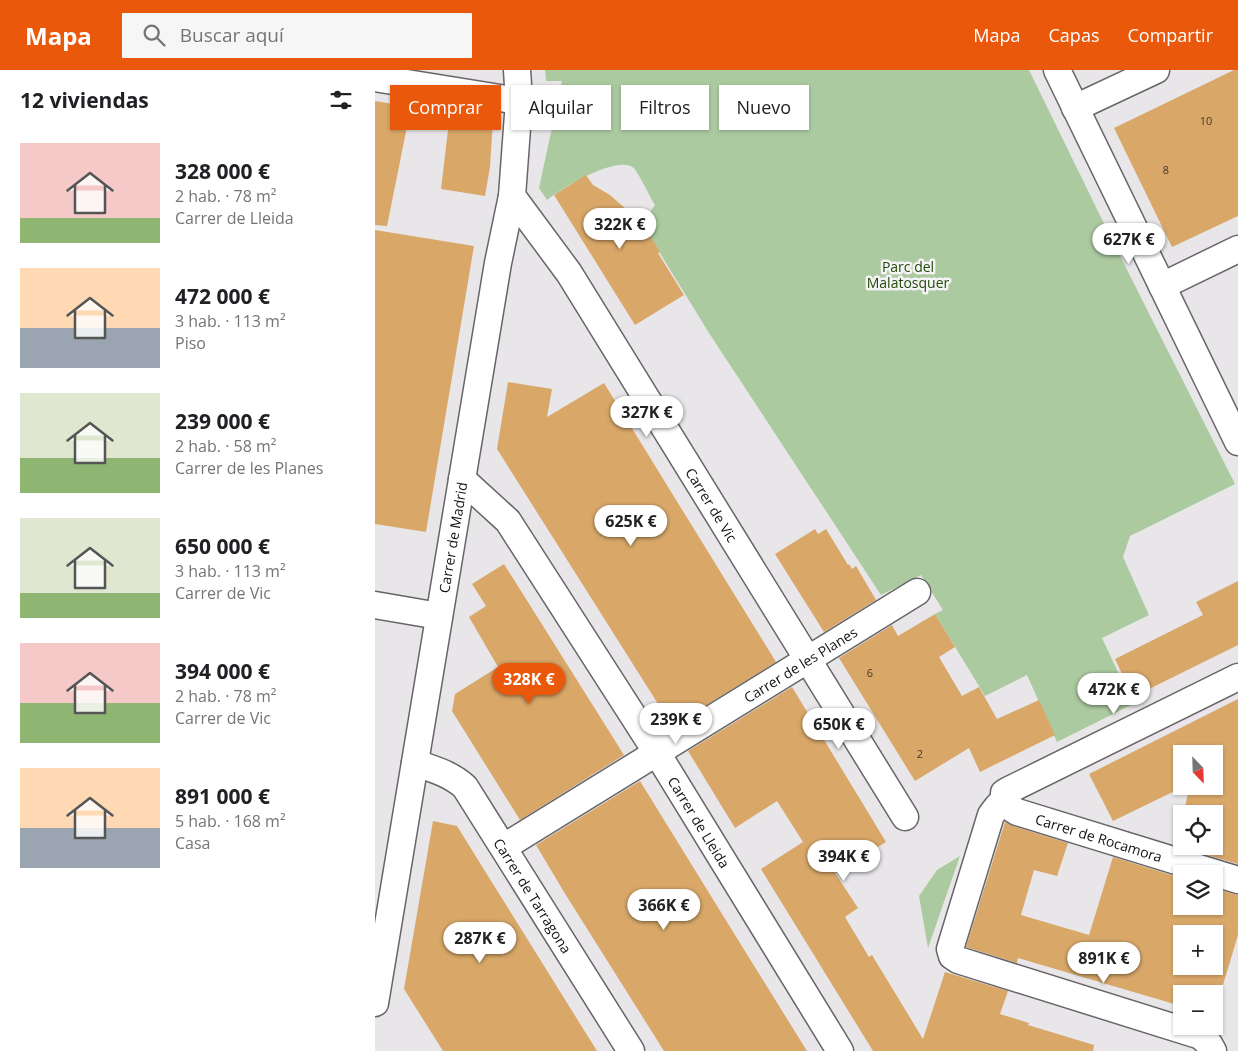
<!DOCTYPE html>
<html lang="es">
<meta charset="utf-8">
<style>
body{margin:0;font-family:"Open Sans",sans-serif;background:#f6f6f6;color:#202124;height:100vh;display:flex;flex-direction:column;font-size:19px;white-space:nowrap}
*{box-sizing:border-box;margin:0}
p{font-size:16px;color:#757577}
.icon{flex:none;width:28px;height:28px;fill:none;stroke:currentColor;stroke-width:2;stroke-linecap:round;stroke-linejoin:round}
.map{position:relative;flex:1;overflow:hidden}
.sheet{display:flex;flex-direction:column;background:#fff;width:375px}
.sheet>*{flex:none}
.top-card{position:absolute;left:15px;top:15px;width:475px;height:45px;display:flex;gap:10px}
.needle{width:32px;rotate:157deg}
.controls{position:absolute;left:798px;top:675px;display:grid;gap:10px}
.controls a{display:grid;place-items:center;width:50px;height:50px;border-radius:0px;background:#fff;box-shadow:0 1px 4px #0004;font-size:25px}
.price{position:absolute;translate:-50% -42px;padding:0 11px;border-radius:18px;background:#fff;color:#222;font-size:16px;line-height:32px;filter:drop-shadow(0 1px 2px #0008)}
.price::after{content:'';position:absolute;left:50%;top:30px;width:15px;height:11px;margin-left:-8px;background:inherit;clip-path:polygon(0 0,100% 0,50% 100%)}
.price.on{background:#ea580c;color:#fff}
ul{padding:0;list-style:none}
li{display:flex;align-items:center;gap:15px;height:125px;padding:0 20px}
li span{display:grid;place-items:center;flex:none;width:140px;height:100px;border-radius:0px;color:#555}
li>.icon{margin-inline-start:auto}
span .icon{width:60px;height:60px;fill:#fffc;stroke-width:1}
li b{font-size:21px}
h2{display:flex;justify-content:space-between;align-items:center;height:60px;padding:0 20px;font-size:21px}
.tag{padding:0 18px;border-radius:0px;background:#fff;box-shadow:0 1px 4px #0004;font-size:18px;line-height:45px}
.tag.on{background:#ea580c;color:#fff}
header{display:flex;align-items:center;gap:30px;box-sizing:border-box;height:70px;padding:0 25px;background:#ea580c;color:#fff}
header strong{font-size:24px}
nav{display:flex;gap:28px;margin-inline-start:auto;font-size:18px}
.search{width:350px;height:45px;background:#f6f6f6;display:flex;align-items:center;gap:12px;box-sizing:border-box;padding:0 18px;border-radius:0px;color:#757577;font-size:19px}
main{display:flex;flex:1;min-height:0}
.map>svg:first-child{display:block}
.green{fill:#accaa0}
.building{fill:#d9a869;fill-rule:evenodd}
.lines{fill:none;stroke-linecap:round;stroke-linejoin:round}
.street-casing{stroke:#676568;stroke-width:29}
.street{stroke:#fff;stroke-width:26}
.labels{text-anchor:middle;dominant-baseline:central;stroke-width:5;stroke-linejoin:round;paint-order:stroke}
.number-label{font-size:11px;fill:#443828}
.park-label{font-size:14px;fill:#214b0a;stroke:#f6f3f6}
.street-label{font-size:14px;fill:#121213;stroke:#f6f3f6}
</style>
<header>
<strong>Mapa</strong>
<div class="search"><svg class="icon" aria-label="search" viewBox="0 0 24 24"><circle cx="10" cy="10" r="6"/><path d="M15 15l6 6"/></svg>Buscar aquí</div>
<nav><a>Mapa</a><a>Capas</a><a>Compartir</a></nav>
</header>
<main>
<section class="sheet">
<h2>12 viviendas<svg class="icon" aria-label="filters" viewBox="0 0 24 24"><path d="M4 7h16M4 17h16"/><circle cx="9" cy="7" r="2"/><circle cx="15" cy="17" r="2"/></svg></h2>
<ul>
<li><span style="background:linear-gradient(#f6c9c9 75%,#8fb573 0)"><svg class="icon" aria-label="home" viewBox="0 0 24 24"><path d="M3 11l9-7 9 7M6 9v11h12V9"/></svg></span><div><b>328 000 €</b><p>2 hab. · 78 m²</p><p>Carrer de Lleida</p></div></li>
<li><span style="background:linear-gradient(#ffd9b3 60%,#9aa5b1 0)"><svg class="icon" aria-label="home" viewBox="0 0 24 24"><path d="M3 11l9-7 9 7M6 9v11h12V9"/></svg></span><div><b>472 000 €</b><p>3 hab. · 113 m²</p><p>Piso</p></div></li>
<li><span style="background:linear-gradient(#dfe7d0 65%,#8fb573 0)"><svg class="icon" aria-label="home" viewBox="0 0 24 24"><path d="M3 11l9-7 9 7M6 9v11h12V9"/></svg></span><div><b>239 000 €</b><p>2 hab. · 58 m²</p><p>Carrer de les Planes</p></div></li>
<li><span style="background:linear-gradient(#dfe7d0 75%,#8fb573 0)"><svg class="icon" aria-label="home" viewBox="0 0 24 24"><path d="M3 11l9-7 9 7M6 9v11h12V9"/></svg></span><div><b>650 000 €</b><p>3 hab. · 113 m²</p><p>Carrer de Vic</p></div></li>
<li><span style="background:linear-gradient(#f6c9c9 60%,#8fb573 0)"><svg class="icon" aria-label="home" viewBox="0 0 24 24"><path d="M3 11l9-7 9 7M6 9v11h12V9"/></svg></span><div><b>394 000 €</b><p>2 hab. · 78 m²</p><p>Carrer de Vic</p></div></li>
<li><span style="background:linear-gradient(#ffd9b3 60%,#9aa5b1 0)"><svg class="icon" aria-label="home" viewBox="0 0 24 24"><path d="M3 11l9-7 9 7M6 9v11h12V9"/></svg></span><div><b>891 000 €</b><p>5 hab. · 168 m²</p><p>Casa</p></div></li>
</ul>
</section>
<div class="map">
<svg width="863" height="981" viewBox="0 0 863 981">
<rect width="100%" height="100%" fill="#e8e6e9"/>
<!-- green -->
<path class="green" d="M170,0H654L738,172L860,414L755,466L748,487L774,545L727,568L758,634L682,672L652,605L610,626L560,544L568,540L546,505L506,525L334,263L267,154L280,135C275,127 264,104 259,98C242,84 186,119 172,130L164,118L187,11H171Z
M585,786L553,878L544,826L562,800Z"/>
<!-- building -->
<path class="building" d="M859,0H863V146L797,177L739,58Z
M0,31L36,37L12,156L0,155Z
M75,43L118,50L115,97L110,126L66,119Z
M211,105L218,115L235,125L259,146L267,161L271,159L285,182L283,183L309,225L260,255L179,125Z
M0,160L99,176L51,462L0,454Z
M133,312L177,319L172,347L229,313L401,592L297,656L122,379Z
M440,459L443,464L451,459L473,495L474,494L477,499L481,496L501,530L449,562L400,484Z
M129,494L249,685L145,750L77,641L80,624L123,597L94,547L111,536L97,514Z
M863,511V575L758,627L740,589L828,545L821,532Z
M560,544L580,577L564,587L587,626L604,617L622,649L664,630L680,665L605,702L594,678L540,711L464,588L517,555L523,566Z
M417,617L511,772L460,803L483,838L470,847L494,887L497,885L548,969L570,902L633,921L625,944L654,953L653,955L719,975L718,981H498L386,799L428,772L402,731L360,758L313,681Z
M863,629V794L802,776L806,756V776H839V744H809L814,716H839V684H806V716H810L738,751L714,704Z
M265,711L360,865L432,981H289L189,822L161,775Z
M58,751L82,756L222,981H68L29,919Z
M630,752L638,756L693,773L682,806L659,800L646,845L714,865L738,787L806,808V836H839V818L863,825V865L839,945V924H806V936L643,888L642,893L591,877ZM806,864H839V896H806Z"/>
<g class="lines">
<defs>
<g id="street">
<path d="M682,0L863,372"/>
<path d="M0,8L144,31"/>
<path d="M700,38L781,0"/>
<path id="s1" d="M137,126L194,203L530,747"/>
<path d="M787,216L863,179"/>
<path id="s2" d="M87,409L133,451L282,683L465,981"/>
<path d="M0,535L64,546"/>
<path id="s3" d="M863,607L634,720L629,723V730L634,737L642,742L863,810"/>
<path id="s4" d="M40,693C58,699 76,704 90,717L256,981"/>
<path d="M629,730L622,737L616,745L575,879L577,886L583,890L826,966L834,974L838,981"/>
<path id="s5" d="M129,777L542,522"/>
<path id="s6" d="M0,933L123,193L137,126L144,31L142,0"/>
</g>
</defs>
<!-- street casing -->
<use href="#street" class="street-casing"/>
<!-- street -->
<use href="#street" class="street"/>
</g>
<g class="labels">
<!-- number labels -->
<g class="number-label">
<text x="831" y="50">10</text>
<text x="791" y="99">8</text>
<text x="495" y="602">6</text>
<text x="545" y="683">2</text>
</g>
<!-- park labels -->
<g class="park-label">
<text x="533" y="196">Parc del<tspan x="533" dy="16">Malatosquer</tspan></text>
</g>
<!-- street labels -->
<g class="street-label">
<text stroke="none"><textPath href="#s1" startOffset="368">Carrer de Vic</textPath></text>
<text stroke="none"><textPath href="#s6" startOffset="472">Carrer de Madrid</textPath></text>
<text stroke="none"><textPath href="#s5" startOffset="348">Carrer de les Planes</textPath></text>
<text stroke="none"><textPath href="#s2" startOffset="419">Carrer de Lleida</textPath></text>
<text stroke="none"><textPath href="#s3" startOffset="372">Carrer de Rocamora</textPath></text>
<text stroke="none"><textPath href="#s4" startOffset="184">Carrer de Tarragona</textPath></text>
</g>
</g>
</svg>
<div class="controls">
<a><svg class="needle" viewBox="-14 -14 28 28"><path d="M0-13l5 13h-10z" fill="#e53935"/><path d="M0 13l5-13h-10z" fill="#757577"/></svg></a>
<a><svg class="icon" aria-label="locate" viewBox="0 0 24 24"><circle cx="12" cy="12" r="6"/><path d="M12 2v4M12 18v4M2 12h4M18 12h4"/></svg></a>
<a><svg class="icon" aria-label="layers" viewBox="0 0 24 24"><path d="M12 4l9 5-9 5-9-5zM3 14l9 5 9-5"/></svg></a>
<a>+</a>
<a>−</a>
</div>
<b class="price" style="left:245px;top:180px">322K €</b>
<b class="price" style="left:754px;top:195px">627K €</b>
<b class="price" style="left:272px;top:368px">327K €</b>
<b class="price" style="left:256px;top:477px">625K €</b>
<b class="price on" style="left:154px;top:635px">328K €</b>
<b class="price" style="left:739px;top:645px">472K €</b>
<b class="price" style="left:301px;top:675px">239K €</b>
<b class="price" style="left:464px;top:680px">650K €</b>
<b class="price" style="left:469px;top:812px">394K €</b>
<b class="price" style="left:289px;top:861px">366K €</b>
<b class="price" style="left:105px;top:894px">287K €</b>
<b class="price" style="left:729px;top:914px">891K €</b>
<div class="top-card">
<a class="tag on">Comprar</a>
<a class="tag">Alquilar</a>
<a class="tag">Filtros</a>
<a class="tag">Nuevo</a>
</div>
</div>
</main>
